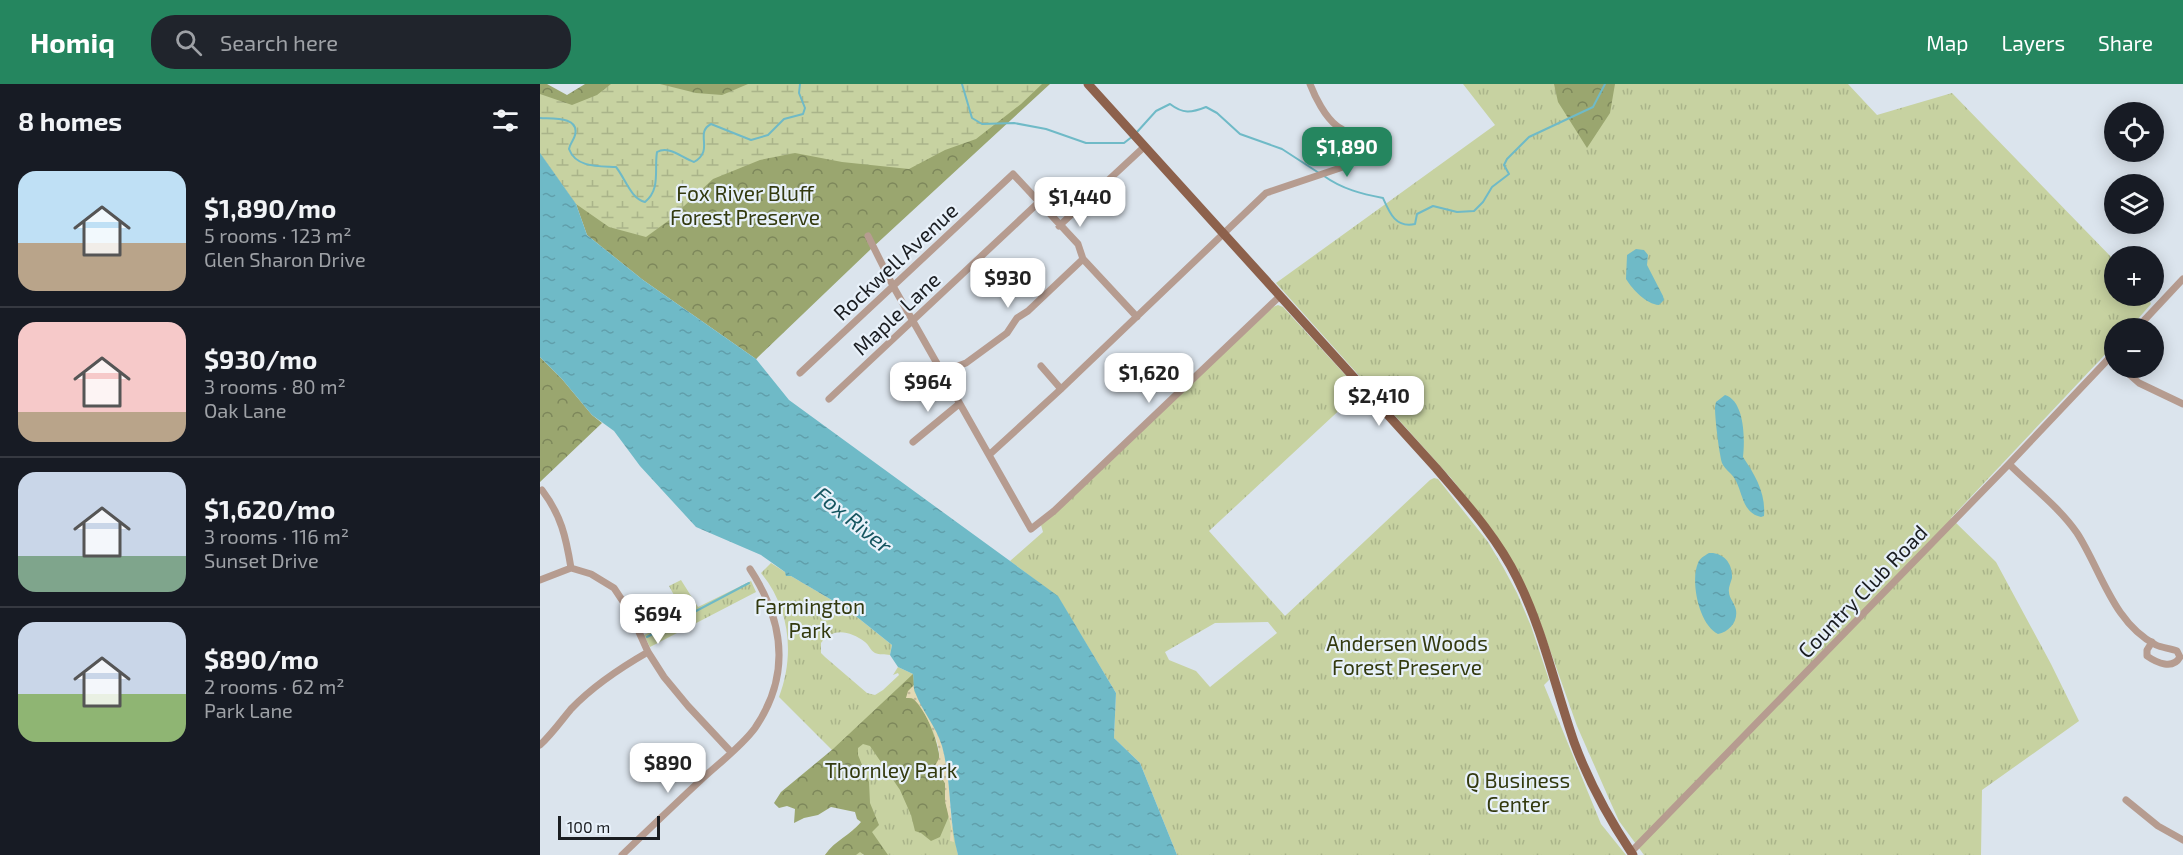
<!DOCTYPE html>
<meta charset="utf-8">
<style>
body{margin:0;font-family:"Exo 2",sans-serif;background:#20242c;color:#f1f3f6;height:100vh;display:flex;flex-direction:column;font-size:22px;white-space:nowrap}
*{box-sizing:border-box;margin:0}
p{font-size:20px;color:#9ea1a6}
.icon{flex:none;width:33px;height:33px;fill:none;stroke:currentColor;stroke-width:2;stroke-linecap:round;stroke-linejoin:round}
.map{position:relative;flex:1;overflow:hidden}
.panel{display:flex;flex-direction:column;background:#171b24;width:540px}
.panel>*{flex:none}
.fabs{position:absolute;left:1564px;top:18px;display:grid;gap:12px}
.fabs a{display:grid;place-items:center;width:60px;height:60px;border-radius:50%;background:#171b24;box-shadow:0 3px 15px #0003;font-size:30px}
.scale{position:absolute;left:18px;bottom:15px;width:102px;box-sizing:border-box;padding-left:6px;border:3px solid #1a1d21;border-top:0;font-size:16px;line-height:21px;white-space:nowrap;color:#1a1d21;-webkit-text-stroke:4px #e8f1fa;paint-order:stroke}
.price{position:absolute;translate:-50% -51px;padding:0 14px;border-radius:12px;background:#fff;color:#222;font-size:20px;line-height:39px;filter:drop-shadow(0 2px 3px #0008)}
.price::after{content:'';position:absolute;left:50%;top:36px;width:18px;height:14px;margin-left:-9px;background:inherit;clip-path:polygon(0 0,100% 0,50% 100%)}
.price.on{background:#25865f;color:#fff}
ul{padding:0;list-style:none}
li{display:flex;align-items:center;gap:18px;height:150px;padding:0 18px}
li+li{border-top:2px solid #363941}
li span{display:grid;place-items:center;flex:none;width:168px;height:120px;border-radius:18px;color:#555}
li>.icon{margin-inline-start:auto}
span .icon{width:72px;height:72px;fill:#fffc;stroke-width:1}
li b{font-size:26px}
h2{display:flex;justify-content:space-between;align-items:center;height:72px;padding:0 18px;font-size:26px}
header{display:flex;align-items:center;gap:36px;box-sizing:border-box;height:84px;padding:0 30px;background:#25865f;color:#fff}
header strong{font-size:28px}
nav{display:flex;gap:33px;margin-inline-start:auto;font-size:21px}
.search{width:420px;height:54px;background:#20242c;display:flex;align-items:center;gap:15px;box-sizing:border-box;padding:0 21px;border-radius:24px;color:#9ea1a6;font-size:22px}
main{display:flex;flex:1;min-height:0}
.map>svg:first-child{display:block}
.grass{fill:url(#grass-tufts);fill-rule:evenodd}
.forest{fill:url(#forest-crowns)}
.wetland{fill:url(#wetland-marsh)}
.sand{fill:url(#sand-dots)}
.water{fill:url(#water-ripples)}
.lines{fill:none;stroke-linecap:round;stroke-linejoin:round}
.stream{stroke:#6fbac7;stroke-width:2}
.minor{stroke:#b69c90;stroke-width:7}
.major{stroke:#8d614c;stroke-width:9}
.labels{text-anchor:middle;dominant-baseline:central;stroke-width:4.5;stroke-linejoin:round;paint-order:stroke}
.park-label{font-size:21px;fill:#333a0f;stroke:#e8f1fa}
.street-label{font-size:21px;fill:#1a1d21;stroke:#e8f1fa}
.water-label{font-size:22px;font-style:italic;fill:#155560;stroke:#e8f1fa}
</style>
<header>
<strong>Homiq</strong>
<div class="search"><svg class="icon" aria-label="search" viewBox="0 0 24 24"><circle cx="10" cy="10" r="6"/><path d="M15 15l6 6"/></svg>Search here</div>
<nav><a>Map</a><a>Layers</a><a>Share</a></nav>
</header>
<main>
<section class="panel">
<h2>8 homes<svg class="icon" aria-label="filters" viewBox="0 0 24 24"><path d="M4 7h16M4 17h16"/><circle cx="9" cy="7" r="2"/><circle cx="15" cy="17" r="2"/></svg></h2>
<ul>
<li><span style="background:linear-gradient(#bfe0f5 60%,#b9a48a 0)"><svg class="icon" aria-label="home" viewBox="0 0 24 24"><path d="M3 11l9-7 9 7M6 9v11h12V9"/></svg></span><div><b>$1,890/mo</b><p>5 rooms · 123 m²</p><p>Glen Sharon Drive</p></div></li>
<li><span style="background:linear-gradient(#f6c9c9 75%,#b9a48a 0)"><svg class="icon" aria-label="home" viewBox="0 0 24 24"><path d="M3 11l9-7 9 7M6 9v11h12V9"/></svg></span><div><b>$930/mo</b><p>3 rooms · 80 m²</p><p>Oak Lane</p></div></li>
<li><span style="background:linear-gradient(#c9d6e8 70%,#7fa58c 0)"><svg class="icon" aria-label="home" viewBox="0 0 24 24"><path d="M3 11l9-7 9 7M6 9v11h12V9"/></svg></span><div><b>$1,620/mo</b><p>3 rooms · 116 m²</p><p>Sunset Drive</p></div></li>
<li><span style="background:linear-gradient(#c9d6e8 60%,#8fb573 0)"><svg class="icon" aria-label="home" viewBox="0 0 24 24"><path d="M3 11l9-7 9 7M6 9v11h12V9"/></svg></span><div><b>$890/mo</b><p>2 rooms · 62 m²</p><p>Park Lane</p></div></li>
</ul>
</section>
<div class="map">
<svg width="1643" height="771" viewBox="0 0 1643 771">
<defs>
<pattern id="grass-tufts" width="24" height="20" patternUnits="userSpaceOnUse" patternTransform="scale(1.5)"><rect width="24" height="20" fill="#c7d2a1"/><path d="M3 7l-1-3M5 7V3M7 7l1-3M15 17l-1-3M17 17v-4M19 17l1-3" fill="none" stroke="#aab48a"/></pattern>
<pattern id="forest-crowns" width="20" height="18" patternUnits="userSpaceOnUse" patternTransform="scale(1.5)"><rect width="20" height="18" fill="#9aa66f"/><path d="M2 6a3 3 0 1 1 6 0M12 15a3 3 0 1 1 6 0" fill="none" stroke="#7d875b"/></pattern>
<pattern id="wetland-marsh" width="20" height="14" patternUnits="userSpaceOnUse" patternTransform="scale(1.5)"><rect width="20" height="14" fill="#c7d2a1"/><path d="M1 5h8M5 5V1M11 12h8M15 12V8" fill="none" stroke="#aab48a"/></pattern>
<pattern id="sand-dots" width="8" height="8" patternUnits="userSpaceOnUse" patternTransform="scale(1.5)"><rect width="8" height="8" fill="#e3d9b4"/><path d="M2 2h.1M6 6h.1" fill="none" stroke="#c2ba9a" stroke-width="1.8" stroke-linecap="round"/></pattern>
<pattern id="water-ripples" width="26" height="14" patternUnits="userSpaceOnUse" patternTransform="scale(1.5)"><rect width="26" height="14" fill="#6fbac7"/><path d="M2 4q2-2 4 0t4 0M15 11q2-2 4 0t4 0" fill="none" stroke="#609fab"/></pattern>
</defs>
<rect width="100%" height="100%" fill="#dbe4ed"/>
<!-- grass -->
<path class="grass" d="M923,0H1308L1337,31L1412,9L1575,177V212H1608L1611,220L1590,244H1575V260L1411,434L1456,478L1511,580L1539,637L1442,706L1441,771H1104L1079,737L1070,717L1037,642L999,535L956,451L911,394L736,199L955,41Z
M738,221L743,223L820,307L669,447L745,532L890,396L894,394L898,395L948,458L963,483L977,509L991,542L1009,596L1004,601L1061,740L1086,771H637L600,679L574,654L576,609L518,513L470,477L503,448L501,441L733,223ZM728,538L737,549L670,603L656,587L629,576L625,568L675,539Z
M231,479L245,488L247,492H251L307,525L352,561L350,571C345,570 339,571 335,569C330,566 329,561 325,558C310,547 293,543 281,559V569L285,573L327,609L335,611L343,606L359,591L358,589L353,591L358,583L373,590L393,640L418,771H338L335,764L322,771H285L323,737L292,666L239,613C255,571 250,524 221,489Z
M141,496L158,523L211,497L216,508L110,563L104,551L137,535L136,533L143,528V522L138,514L135,513L129,502Z"/>
<!-- forest -->
<path class="forest" d="M0,0H7L27,11L45,0H510L332,164L216,275L103,196L47,151L36,120L0,69Z
M1014,0H1075L1070,29L1047,64L1018,18Z
M0,273L22,295L52,331L62,339L0,398Z
M373,590L374,601L366,614C370,614 372,614 375,616C384,621 398,659 399,670C400,675 397,679 395,684L401,691L405,699V717L409,732L400,753L391,757L381,749L375,747L371,731L360,706L330,662L323,660L318,664V671L329,698L330,719L339,741L332,748L348,771H324L320,768L316,771H285C295,756 311,751 321,738L317,735L315,728L291,723L278,731L264,734L254,739L255,725L247,722L239,724L234,719L241,708L293,665Z"/>
<!-- wetland -->
<path class="wetland" d="M71,0H120L156,9L182,11L208,0H502L481,20L436,55L405,66L369,85L302,78L255,69L220,76L173,95L128,137L106,153L69,143L36,120L0,69V10L32,21L57,11Z"/>
<!-- sand -->
<path class="sand" d="M374,601V607C384,624 396,642 402,661C411,693 409,726 414,758L410,757L411,743L405,717V699L394,683C396,680 398,677 399,674C402,661 383,621 372,614H366L368,607Z"/>
<!-- water -->
<path class="water" d="M0,69L36,120L47,151L103,196L216,275L249,316L518,512L576,609L574,654L600,679L637,771H418C408,735 412,698 402,662C396,642 382,627 375,608C373,603 374,596 373,590L358,583L350,571L352,561L307,525L251,492H246L245,488L221,471L156,443L100,382L74,347L52,331L22,295L0,273Z
M1096,165L1104,166L1108,171L1107,181L1123,212L1124,216L1119,221C1106,220 1093,206 1086,195L1087,171Z
M1185,311C1205,317 1205,356 1203,373C1215,391 1226,409 1224,432L1221,433C1203,429 1203,411 1196,397C1193,390 1185,386 1182,379C1179,368 1175,336 1175,323L1176,318Z
M1169,469C1183,468 1193,479 1192,494C1191,498 1188,504 1189,508C1189,514 1195,520 1196,526C1198,538 1189,548 1178,550C1159,541 1150,497 1158,479C1160,474 1164,472 1169,469Z"/>
<g class="lines">
<!-- stream -->
<path class="stream" d="M422,0L432,34L442,40L474,39L506,45L546,59H584L593,52
M0,34C11,35 40,32 35,51C34,56 30,59 29,65C36,84 59,82 76,83C85,94 91,115 105,118C121,105 114,86 117,68C129,61 142,74 154,78C175,66 154,49 171,40L211,56L228,51L244,35L263,30L265,24L259,9L260,0
M597,48L616,27L630,20C643,30 651,29 666,23L677,29L700,50L742,65L779,89
M784,92C802,105 822,110 843,114C850,130 856,144 875,140L877,130L893,122L917,128L934,127L943,118L952,103L969,90L964,81L967,75L989,53L1053,23L1065,0
M107,553L209,499"/>
<!-- minor -->
<path class="minor" d="M519,142L604,63
M328,152L353,202L491,445L514,427L740,212
M1597,244L1643,195
M501,282L521,305
M1582,284L1599,299L1643,320
M402,288L426,279L467,249L477,234L488,227L543,175
M260,289L473,90L538,160L543,175L597,233
M289,315L499,118
M373,358L419,320
M449,371L521,305L726,109L803,83L817,75L826,66C821,52 808,50 797,42C785,33 775,13 770,0
M1469,380C1491,402 1519,423 1537,449C1561,486 1573,539 1616,561C1622,564 1630,564 1637,567L1640,573C1633,586 1617,579 1607,572V566L1612,558
M2,406C21,431 26,453 31,484
M31,484L51,490L74,504L90,528L108,568L124,593L148,622L191,668
M0,496L31,484
M0,661C12,650 21,637 31,625C53,602 80,584 108,568
M1586,716L1618,742L1643,756
M1091,768L1469,380L1575,268
M82,771C108,746 135,720 162,695C178,680 202,662 215,644C251,591 244,537 210,485"/>
<!-- major -->
<path class="major" d="M548,0L896,384C925,418 957,453 977,494C1003,546 1015,603 1034,658C1049,699 1069,735 1093,771"/>
</g>
<g class="labels">
<!-- park labels -->
<g class="park-label">
<text x="205" y="108">Fox River Bluff<tspan x="205" dy="24">Forest Preserve</tspan></text>
<text x="270" y="521">Farmington<tspan x="270" dy="24">Park</tspan></text>
<text x="867" y="558">Andersen Woods<tspan x="867" dy="24">Forest Preserve</tspan></text>
<text x="351" y="685">Thornley Park</text>
<text x="978" y="695">Q Business<tspan x="978" dy="24">Center</tspan></text>
</g>
<!-- street labels -->
<g class="street-label">
<text transform="translate(355 177) rotate(-43)">Rockwell Avenue</text>
<text transform="translate(356 229) rotate(-43)">Maple Lane</text>
<text transform="translate(1322 507) rotate(-46)">Country Club Road</text>
</g>
<!-- water labels -->
<g class="water-label">
<text transform="translate(314 435) rotate(39)">Fox River</text>
</g>
</g>
</svg>
<div class="fabs">
<a><svg class="icon" aria-label="locate" viewBox="0 0 24 24"><circle cx="12" cy="12" r="6"/><path d="M12 2v4M12 18v4M2 12h4M18 12h4"/></svg></a>
<a><svg class="icon" aria-label="layers" viewBox="0 0 24 24"><path d="M12 4l9 5-9 5-9-5zM3 14l9 5 9-5"/></svg></a>
<a>+</a>
<a>−</a>
</div>
<div class="scale">100 m</div>
<b class="price on" style="left:807px;top:94px">$1,890</b>
<b class="price" style="left:540px;top:144px">$1,440</b>
<b class="price" style="left:468px;top:225px">$930</b>
<b class="price" style="left:609px;top:320px">$1,620</b>
<b class="price" style="left:388px;top:329px">$964</b>
<b class="price" style="left:839px;top:343px">$2,410</b>
<b class="price" style="left:118px;top:561px">$694</b>
<b class="price" style="left:128px;top:710px">$890</b>
</div>
</main>
